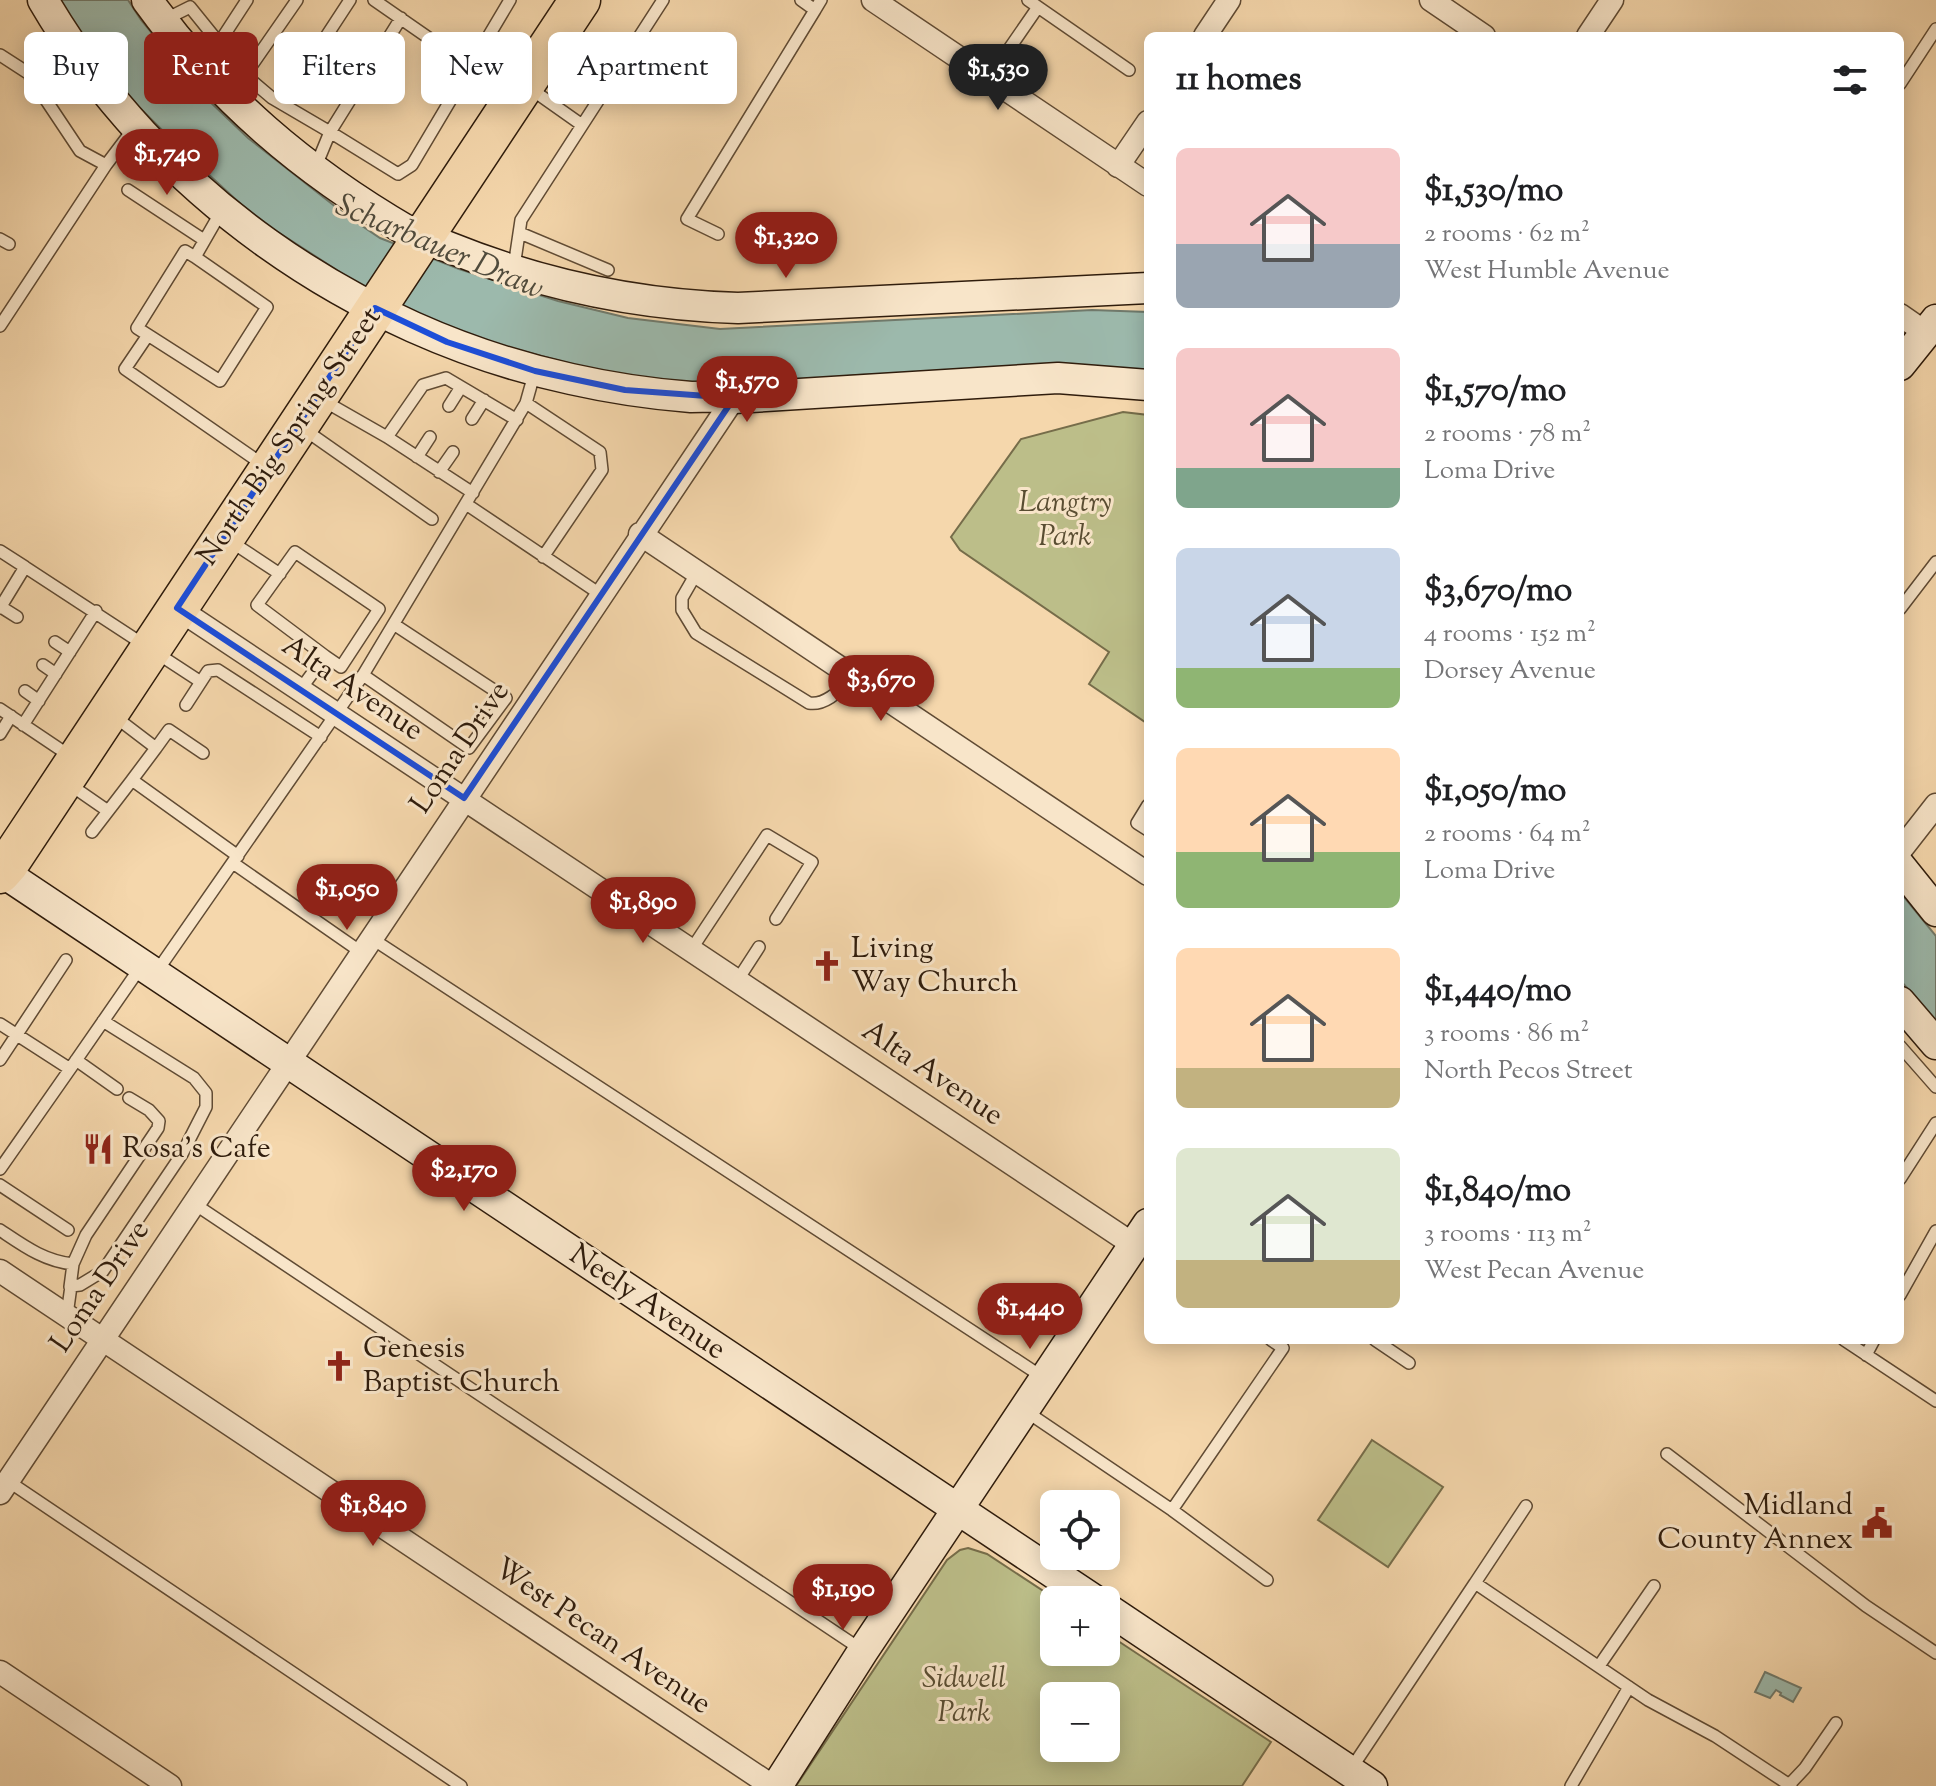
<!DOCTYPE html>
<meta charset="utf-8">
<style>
body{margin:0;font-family:"Sorts Mill Goudy",serif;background:#f6f6f6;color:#202124;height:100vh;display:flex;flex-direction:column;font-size:30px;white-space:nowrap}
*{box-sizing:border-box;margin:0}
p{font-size:26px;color:#757577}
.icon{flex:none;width:44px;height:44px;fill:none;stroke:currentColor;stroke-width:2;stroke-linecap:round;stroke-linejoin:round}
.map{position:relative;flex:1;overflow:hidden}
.drawer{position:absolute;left:1144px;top:32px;width:760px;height:1312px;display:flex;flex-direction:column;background:#fff;border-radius:12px;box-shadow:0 4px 20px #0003}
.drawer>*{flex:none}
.guide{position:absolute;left:24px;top:32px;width:760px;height:72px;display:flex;gap:16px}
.buttons{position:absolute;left:1040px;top:1490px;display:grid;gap:16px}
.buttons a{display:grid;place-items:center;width:80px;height:80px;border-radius:12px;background:#fff;box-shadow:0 4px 20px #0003;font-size:40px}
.price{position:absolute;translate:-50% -68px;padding:0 18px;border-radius:28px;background:#8f2418;color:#fff;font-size:26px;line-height:52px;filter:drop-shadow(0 2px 4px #0008)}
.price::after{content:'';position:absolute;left:50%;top:48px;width:24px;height:18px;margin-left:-12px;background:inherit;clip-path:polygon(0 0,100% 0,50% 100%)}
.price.current{background:#222;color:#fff}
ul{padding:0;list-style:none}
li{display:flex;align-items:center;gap:24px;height:200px;padding:0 32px}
li span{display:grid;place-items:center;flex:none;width:224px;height:160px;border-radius:12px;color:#555}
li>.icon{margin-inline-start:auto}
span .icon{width:96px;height:96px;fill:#fffc;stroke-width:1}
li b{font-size:34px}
h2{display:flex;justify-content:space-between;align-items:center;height:96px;padding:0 32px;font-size:34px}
.pill{padding:0 28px;border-radius:12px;background:#fff;box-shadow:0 4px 20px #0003;font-size:28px;line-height:72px}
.pill.current{background:#8f2418;color:#fff}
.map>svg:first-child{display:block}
.green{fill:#bcbe89;stroke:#766d4a;stroke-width:2;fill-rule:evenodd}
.water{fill:#9cb9ac;stroke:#707a6c;stroke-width:2}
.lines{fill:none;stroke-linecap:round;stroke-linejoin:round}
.lane-casing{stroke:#604b34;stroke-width:14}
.street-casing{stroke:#604b34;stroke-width:25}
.secondary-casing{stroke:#2f1c0c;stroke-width:33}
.highway-casing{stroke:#2f1c0c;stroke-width:43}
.lane{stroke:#f8e5c9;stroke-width:11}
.street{stroke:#f8e5c9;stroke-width:22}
.secondary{stroke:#f8e5c9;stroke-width:30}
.highway{stroke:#f5d7ac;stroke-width:40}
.marked{fill:none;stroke:#1d4ed8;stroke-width:6;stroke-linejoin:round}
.labels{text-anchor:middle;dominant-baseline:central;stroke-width:6;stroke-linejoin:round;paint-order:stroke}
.street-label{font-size:30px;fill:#2f1c0c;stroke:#f8e5c9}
.park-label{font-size:30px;font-style:italic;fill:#594d32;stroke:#f8e5c9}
.poi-label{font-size:30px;fill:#2f1c0c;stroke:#f8e5c9;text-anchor:start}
.water-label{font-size:32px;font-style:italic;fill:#504b3c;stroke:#f8e5c9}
</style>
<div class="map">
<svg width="1936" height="1786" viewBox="0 0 1936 1786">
<rect width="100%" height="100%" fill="#f5d7ac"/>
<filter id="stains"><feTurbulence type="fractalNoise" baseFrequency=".0025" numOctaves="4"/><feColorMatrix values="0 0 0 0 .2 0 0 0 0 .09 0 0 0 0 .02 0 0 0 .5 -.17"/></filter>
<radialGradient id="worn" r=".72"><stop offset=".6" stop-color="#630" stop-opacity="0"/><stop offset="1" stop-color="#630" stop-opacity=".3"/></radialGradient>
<!-- green -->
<path class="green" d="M1123,412L1148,415V724L1089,684L1109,652L960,550L951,537L1021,439Z
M1372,1440L1443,1487L1388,1567L1318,1520Z
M968,1548L987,1554L1057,1600H1054V1652H1106V1633L1271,1742L1242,1786H796L947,1560L960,1550ZM1106,1696V1748H1054V1696Z"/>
<!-- water -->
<path class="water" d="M59,0H128L141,20L205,97L248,138L346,215L380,238L459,269L558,301L628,318L720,329L1092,310L1148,312V372H934L857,375L738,387L610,374L484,341L428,318L357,283L256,218L181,149L131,99L82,36Z
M1900,892L1936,936V1021L1900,980Z
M1765,1672L1801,1688L1793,1702L1780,1695L1781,1693L1776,1690L1770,1698L1755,1692Z"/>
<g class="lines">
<defs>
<path id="lane" d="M374,0L508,93
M801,0L815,10L821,0
M1038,7L1129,70
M166,19L190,7L245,75L272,98L330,132L401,18
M219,43L247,0
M0,55L28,73L80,151L106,165L134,128
M245,75L297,0
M989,78L1038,7L1028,0
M1900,84L1936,29
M531,89L582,125
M282,104L350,0
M316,166L330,132L398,174L412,165L510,0
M128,190L204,240
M222,210L195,257L267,307L220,381L148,335L125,369L265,466
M520,233L608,270
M718,234L687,219L815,10
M0,239L9,244
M514,267L521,220L663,0
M0,326L106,165
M148,335L137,328L185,251L195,257
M535,371L526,403L600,452L602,470L543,557
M324,401L387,437L473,493
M449,406L461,387
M472,419L484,400
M305,430L432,519
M387,437L423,385L446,378L517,420
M417,457L430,437
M439,472L453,452
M466,504L600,594
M230,541L280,574
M0,551L25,567
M697,572L682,598V610L696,633L809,703C826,706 842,688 854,677
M1,607L17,617
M0,608L25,567L201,682
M1900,609L1936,562
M55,642L70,652
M43,665L56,674
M363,675L469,748L506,698L395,625
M300,690L325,656L341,667L379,609L295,552L257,605L325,656
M25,691L39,701
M186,705L208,671L218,670L321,737
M0,709L73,758
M114,716L156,748L132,780L238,856
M23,725L96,611
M0,734L11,716
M156,748L169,730L203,753
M69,784L108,811
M1148,805L1137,823L1148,830
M92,832L132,780
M233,863L361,952
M371,938L1044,1378
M691,950L767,835L812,862L776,919
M155,974L363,675L526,403
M737,981L759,947
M0,1024L70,1069L0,1169
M1900,1046L1936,1087
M0,1060L66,960
M76,1060L117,1089
M70,1069L142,965
M1900,1179L1936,1123
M0,1185L68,1230
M193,1203L862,1650
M0,1230C24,1246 44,1261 73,1264
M70,1287L73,1264L86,1235L158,1128L159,1121L149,1110L129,1098
M1900,1295L1936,1231
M67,1315L71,1286L80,1285L103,1271L182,1154L206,1107V1093L194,1078L103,1021
M1375,1340L1409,1363
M1844,1340L1936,1401
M1866,1355L1874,1340
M1024,1410L1172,1510L1283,1348L1271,1340
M1667,1454L1866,1606L1936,1653
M8,1481L461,1786
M1172,1510L1267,1580
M1475,1583L1526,1506
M1599,1666L1654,1586
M1351,1769L1475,1583L1648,1700L1715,1736L1791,1786
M1571,1786L1629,1687
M1788,1786L1805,1768L1836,1723"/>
<path id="street" d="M873,0L1148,185
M1431,0L1484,36
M1205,36L1229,0
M1588,36L1612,0
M1118,166L1148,122
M1900,315L1926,333
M640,534L1148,874
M177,608L1134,1245
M1900,851L1936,805
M0,1271L772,1786
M0,1493L734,398
M0,1672L170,1786"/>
<path id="secondary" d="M43,0C155,192 355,332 571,379C611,388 651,394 691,397C706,397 720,396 734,398L1058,378L1148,385
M147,0C218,98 304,171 409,232C421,238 435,242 448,247C542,285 637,305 738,308L1148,288
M1900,365L1936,320
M1900,866L1936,911
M1,871L1094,1600
M1900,1002L1936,1044
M1106,1608L1372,1786
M777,1786L863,1651L1148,1224"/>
<path id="highway" d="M0,873L8,864L580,0"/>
</defs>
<!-- lane casing -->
<use href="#lane" class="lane-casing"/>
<!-- street casing -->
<use href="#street" class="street-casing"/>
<!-- secondary casing -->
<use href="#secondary" class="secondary-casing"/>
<!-- highway casing -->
<use href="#highway" class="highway-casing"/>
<!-- lane -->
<use href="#lane" class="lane"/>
<!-- street -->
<use href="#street" class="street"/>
<!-- secondary -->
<use href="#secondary" class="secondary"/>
<!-- highway -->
<use href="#highway" class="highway"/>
</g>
<!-- marked area -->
<path class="marked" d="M375,308L447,342L535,371L625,390L734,398L464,798L177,608Z"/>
<!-- icons -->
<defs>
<symbol id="church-bare" viewBox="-9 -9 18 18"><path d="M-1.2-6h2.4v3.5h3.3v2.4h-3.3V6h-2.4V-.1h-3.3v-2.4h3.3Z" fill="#8f2418" stroke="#f8e5c9" stroke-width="2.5" paint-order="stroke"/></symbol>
<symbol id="restaurant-bare" viewBox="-9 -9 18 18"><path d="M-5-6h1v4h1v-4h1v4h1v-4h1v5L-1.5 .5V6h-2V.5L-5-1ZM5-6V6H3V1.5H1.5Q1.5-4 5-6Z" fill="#8f2418" stroke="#f8e5c9" stroke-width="2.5" paint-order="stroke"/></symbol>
<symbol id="civic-bare" viewBox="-9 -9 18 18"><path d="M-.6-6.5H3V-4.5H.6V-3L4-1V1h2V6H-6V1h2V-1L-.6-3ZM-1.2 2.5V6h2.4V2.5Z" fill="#8f2418" stroke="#f8e5c9" stroke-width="2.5" paint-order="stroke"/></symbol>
</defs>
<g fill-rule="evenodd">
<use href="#church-bare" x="805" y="944" width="44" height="44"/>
<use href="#restaurant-bare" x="76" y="1127" width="44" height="44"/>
<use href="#church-bare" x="317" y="1344" width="44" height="44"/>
<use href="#civic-bare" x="1855" y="1501" width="44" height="44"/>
</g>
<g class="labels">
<!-- street labels -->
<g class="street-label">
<text transform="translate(290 437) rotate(-56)">North Big Spring Street</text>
<text transform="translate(352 689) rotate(34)">Alta Avenue</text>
<text transform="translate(461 748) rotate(-56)">Loma Drive</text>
<text transform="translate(932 1074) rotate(34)">Alta Avenue</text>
<text transform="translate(101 1287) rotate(-56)">Loma Drive</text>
<text transform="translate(647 1303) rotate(34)">Neely Avenue</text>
<text transform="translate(602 1637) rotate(34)">West Pecan Avenue</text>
</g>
<!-- park labels -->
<g class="park-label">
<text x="1065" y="503">Langtry<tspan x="1065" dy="34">Park</tspan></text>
<text x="964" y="1679">Sidwell<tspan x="964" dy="34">Park</tspan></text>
</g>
<!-- poi labels -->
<g class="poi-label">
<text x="851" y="949">Living<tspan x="851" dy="34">Way Church</tspan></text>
<text x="122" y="1149">Rosa's Cafe</text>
<text x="363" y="1349">Genesis<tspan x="363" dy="34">Baptist Church</tspan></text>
<text x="1853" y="1506" text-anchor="end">Midland<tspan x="1853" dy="34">County Annex</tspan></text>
</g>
<!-- water labels -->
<g class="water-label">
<text transform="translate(439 248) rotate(23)">Scharbauer Draw</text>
</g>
</g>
<rect width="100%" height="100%" filter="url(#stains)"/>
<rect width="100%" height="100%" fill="url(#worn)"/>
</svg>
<div class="buttons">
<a><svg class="icon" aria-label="locate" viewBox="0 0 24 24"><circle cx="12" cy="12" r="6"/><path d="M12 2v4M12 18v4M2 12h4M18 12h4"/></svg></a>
<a>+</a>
<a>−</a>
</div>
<b class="price current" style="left:998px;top:112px">$1,530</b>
<b class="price" style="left:167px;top:197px">$1,740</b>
<b class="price" style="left:786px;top:280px">$1,320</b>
<b class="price" style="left:747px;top:424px">$1,570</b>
<b class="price" style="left:881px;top:723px">$3,670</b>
<b class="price" style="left:347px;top:932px">$1,050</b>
<b class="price" style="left:643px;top:945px">$1,890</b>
<b class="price" style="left:464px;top:1213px">$2,170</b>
<b class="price" style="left:1030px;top:1351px">$1,440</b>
<b class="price" style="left:373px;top:1548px">$1,840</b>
<b class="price" style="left:843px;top:1632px">$1,190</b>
<div class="guide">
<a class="pill">Buy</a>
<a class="pill current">Rent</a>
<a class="pill">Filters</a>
<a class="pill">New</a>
<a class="pill">Apartment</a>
</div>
<section class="drawer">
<h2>11 homes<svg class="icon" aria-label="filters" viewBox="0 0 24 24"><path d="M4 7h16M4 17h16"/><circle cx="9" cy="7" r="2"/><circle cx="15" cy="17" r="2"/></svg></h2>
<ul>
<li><span style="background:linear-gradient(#f6c9c9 60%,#9aa5b1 0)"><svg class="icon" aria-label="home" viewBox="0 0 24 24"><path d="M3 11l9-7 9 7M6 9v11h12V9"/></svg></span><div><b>$1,530/mo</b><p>2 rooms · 62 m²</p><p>West Humble Avenue</p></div></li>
<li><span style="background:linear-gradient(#f6c9c9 75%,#7fa58c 0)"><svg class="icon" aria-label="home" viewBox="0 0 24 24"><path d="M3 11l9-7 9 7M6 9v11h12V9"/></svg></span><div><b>$1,570/mo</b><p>2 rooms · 78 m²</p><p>Loma Drive</p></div></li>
<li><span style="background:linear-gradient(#c9d6e8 75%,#8fb573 0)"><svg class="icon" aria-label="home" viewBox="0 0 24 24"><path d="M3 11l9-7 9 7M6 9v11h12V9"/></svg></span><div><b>$3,670/mo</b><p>4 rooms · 152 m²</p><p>Dorsey Avenue</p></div></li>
<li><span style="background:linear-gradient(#ffd9b3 65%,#8fb573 0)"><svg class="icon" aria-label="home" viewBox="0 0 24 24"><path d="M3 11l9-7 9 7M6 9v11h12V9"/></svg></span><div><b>$1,050/mo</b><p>2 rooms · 64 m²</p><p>Loma Drive</p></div></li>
<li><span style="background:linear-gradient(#ffd9b3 75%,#c2b280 0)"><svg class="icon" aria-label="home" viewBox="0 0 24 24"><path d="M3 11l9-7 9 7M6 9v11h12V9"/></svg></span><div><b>$1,440/mo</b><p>3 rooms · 86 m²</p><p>North Pecos Street</p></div></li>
<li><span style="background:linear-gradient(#dfe7d0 70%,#c2b280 0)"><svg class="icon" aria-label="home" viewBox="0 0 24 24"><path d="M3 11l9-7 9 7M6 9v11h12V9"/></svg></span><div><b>$1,840/mo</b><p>3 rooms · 113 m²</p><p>West Pecan Avenue</p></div></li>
</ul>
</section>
</div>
